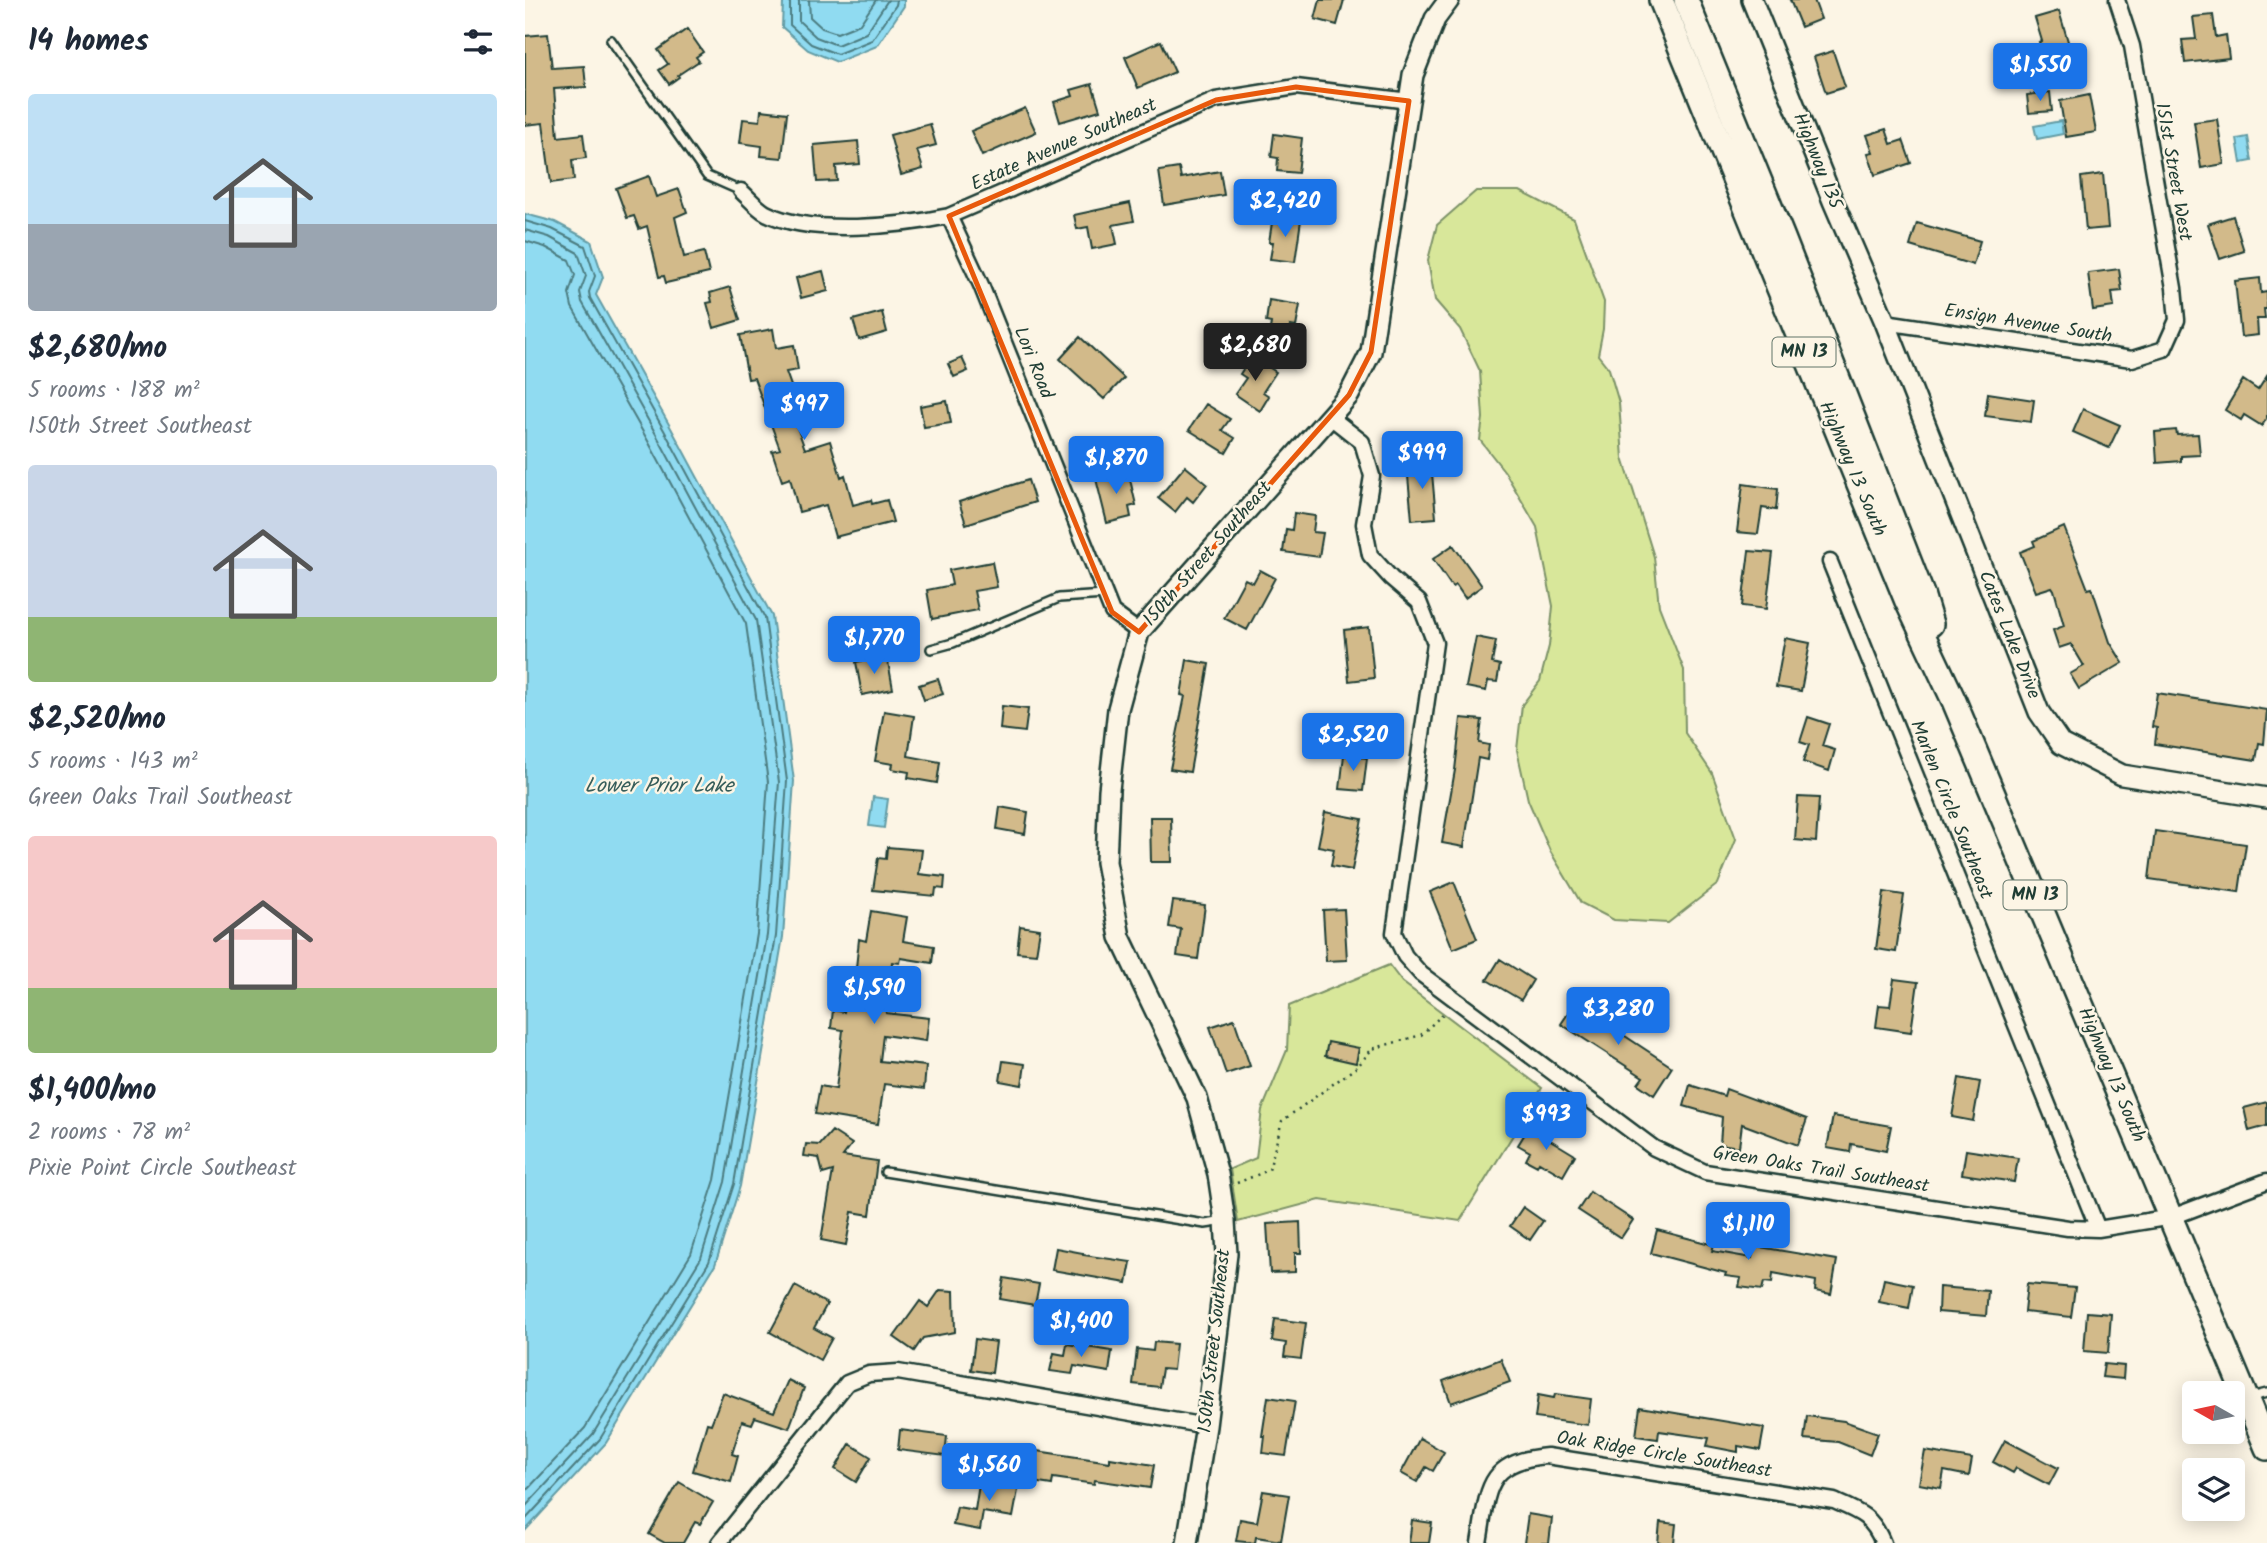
<!DOCTYPE html>
<meta charset="utf-8">
<style>
body{margin:0;font-family:Kalam,sans-serif;background:#f2f2f3;color:#1f2937;height:100vh;display:flex;flex-direction:column;font-size:26px;white-space:nowrap}
*{box-sizing:border-box;margin:0}
p{font-size:23px;color:#747a83}
.icon{flex:none;width:38px;height:38px;fill:none;stroke:currentColor;stroke-width:2;stroke-linecap:round;stroke-linejoin:round}
.map{position:relative;flex:1;overflow:hidden}
.panel{display:flex;flex-direction:column;background:#fff;width:525px}
.panel>*{flex:none}
.needle{width:46px;rotate:279deg}
.fabs{position:absolute;left:1657px;top:1381px;display:grid;gap:14px}
.fabs a{display:grid;place-items:center;width:63px;height:63px;border-radius:7px;background:#fff;box-shadow:0 4px 18px #0003;font-size:35px}
.price{position:absolute;translate:-50% -60px;padding:0 16px;border-radius:7px;background:#1a73e8;color:#fff;font-size:23px;line-height:46px;filter:drop-shadow(0 2px 4px #0008)}
.price::after{content:'';position:absolute;left:50%;top:42px;width:21px;height:16px;margin-left:-10px;background:inherit;clip-path:polygon(0 0,100% 0,50% 100%)}
.price.current{background:#222;color:#fff}
ul{padding:0;list-style:none}
li{display:grid;align-content:center;gap:14px;height:371px;padding:0 28px}
li span{display:grid;place-items:center;height:217px;border-radius:7px;color:#555}
li>.icon{margin-inline-start:auto}
span .icon{width:126px;height:126px;fill:#fffc;stroke-width:1}
li b{font-size:30px}
h2{display:flex;justify-content:space-between;align-items:center;height:84px;padding:0 28px;font-size:30px}
main{display:flex;flex:1;min-height:0}
.map>svg:first-child{display:block}
.green{fill:#d8e79a;stroke:#7c9267;stroke-width:2}
.water{fill:#90dbf1;stroke:#639ca5;stroke-width:2}
.lines{fill:none;stroke-linecap:round;stroke-linejoin:round}
.shore{stroke:#4c7c80;stroke-width:2}
.building{fill:#d2ba8a;stroke:#1f3d34;stroke-width:2}
.lane-casing{stroke:#1f3d34;stroke-width:12}
.street-casing{stroke:#1f3d34;stroke-width:19}
.secondary-casing{stroke:#1f3d34;stroke-width:24}
.primary-casing{stroke:#1f3d34;stroke-width:28}
.path{stroke:#1f3d34;stroke-width:2.5;stroke-dasharray:2 5;stroke-linecap:butt}
.lane{stroke:#fcf5e5;stroke-width:7}
.street{stroke:#fcf5e5;stroke-width:14}
.secondary{stroke:#fcf5e5;stroke-width:19}
.primary{stroke:#fcf5e5;stroke-width:23}
.marked{fill:none;stroke:#e8590c;stroke-width:5;stroke-linejoin:round}
.labels{text-anchor:middle;dominant-baseline:central;stroke-width:5;stroke-linejoin:round;paint-order:stroke}
.shield{fill:#fcf5e5;stroke:#617469;stroke-width:2}
.shield-label{font-size:18px;font-weight:bold;fill:#1f3d34}
.street-label{font-size:19px;fill:#1f3d34;stroke:#fcf5e5}
.water-label{font-size:21px;font-style:italic;fill:#365d5a;stroke:#fcf5e5}
</style>
<main>
<section class="panel">
<h2>14 homes<svg class="icon" aria-label="filters" viewBox="0 0 24 24"><path d="M4 7h16M4 17h16"/><circle cx="9" cy="7" r="2"/><circle cx="15" cy="17" r="2"/></svg></h2>
<ul>
<li><span style="background:linear-gradient(#bfe0f5 60%,#9aa5b1 0)"><svg class="icon" aria-label="home" viewBox="0 0 24 24"><path d="M3 11l9-7 9 7M6 9v11h12V9"/></svg></span><div><b>$2,680/mo</b><p>5 rooms · 188 m²</p><p>150th Street Southeast</p></div></li>
<li><span style="background:linear-gradient(#c9d6e8 70%,#8fb573 0)"><svg class="icon" aria-label="home" viewBox="0 0 24 24"><path d="M3 11l9-7 9 7M6 9v11h12V9"/></svg></span><div><b>$2,520/mo</b><p>5 rooms · 143 m²</p><p>Green Oaks Trail Southeast</p></div></li>
<li><span style="background:linear-gradient(#f6c9c9 70%,#8fb573 0)"><svg class="icon" aria-label="home" viewBox="0 0 24 24"><path d="M3 11l9-7 9 7M6 9v11h12V9"/></svg></span><div><b>$1,400/mo</b><p>2 rooms · 78 m²</p><p>Pixie Point Circle Southeast</p></div></li>
</ul>
</section>
<div class="map">
<svg width="1742" height="1543" viewBox="0 0 1742 1543">
<rect width="100%" height="100%" fill="#fcf5e5"/>
<filter id="ink" filterUnits="userSpaceOnUse"><feTurbulence type="fractalNoise" baseFrequency=".0143" numOctaves="2"/><feDisplacementMap in="SourceGraphic" scale="14" xChannelSelector="R" yChannelSelector="G"/><feConvolveMatrix kernelMatrix="1 2 1 2 8 2 1 2 1" color-interpolation-filters="sRGB"/></filter>
<g filter="url(#ink)">
<!-- green -->
<path class="green" d="M951,191H995L1049,219L1079,302L1078,329L1073,355L1084,369L1094,403L1098,458L1129,557L1134,606L1159,670L1160,733L1187,773L1211,839L1193,884L1143,923L1089,920L1056,903L1025,851L1003,800L992,750L997,705L1015,681L1024,646L1028,606L1012,527L980,472L955,440L958,418L955,371L935,329L910,300L903,260L912,225Z
M864,965L877,982L1017,1088L935,1221L795,1200L713,1222L705,1169L731,1158L737,1110L762,1050L764,1006Z"/>
<!-- water -->
<path class="water" d="M261,0H379V6L352,46L312,62L283,50L257,27L258,3Z
M1536,121L1538,134L1512,139L1509,126Z
M1723,137L1727,161L1716,163L1712,139Z
M0,214L30,222L66,241L78,277L71,295L146,428L247,616L269,781L258,937L215,1186L190,1265L81,1443L0,1531Z
M348,797L363,799L359,828L344,826Z"/>
<g class="lines">
<!-- shore -->
<path class="shore" d="M265,0V25L286,44L312,54L347,40L371,5L372,0
M274,0V21L291,37L312,45L341,33L363,0
M284,0L285,17L297,28L312,33L335,24L351,0
M0,221L27,229L60,246L70,276L64,292L65,298L140,432L240,618L262,781L251,936L209,1184L184,1262L75,1439L0,1520
M0,230L24,237L53,253L61,276L55,292L57,302L132,436L231,620L254,782L242,935L200,1182L176,1258L68,1434L0,1507
M0,241L20,247L44,260L50,275L44,293L47,307L123,441L221,624L243,782L232,934L190,1180L166,1254L60,1428L0,1492"/>
</g>
<!-- building -->
<path class="building" d="M795,0H819L812,25L790,19Z
M1265,0H1289L1296,19L1276,27Z
M1534,11L1547,55L1520,63L1514,42L1517,41L1510,18Z
M1688,15L1691,37L1701,35L1704,58L1660,63L1657,40L1671,39L1668,17Z
M162,29L178,52L171,57L174,61L153,75L154,77L144,84L134,70L143,64L133,50Z
M23,34L27,68L59,66L61,87L29,89L33,137L58,134L61,158L47,160L49,180L26,183L18,123L0,125V36Z
M636,41L650,72L613,88L600,57Z
M1308,51L1320,87L1301,93L1289,57Z
M567,84L575,110L535,122L529,102L548,96L546,90Z
M1525,92L1527,111L1504,113L1502,95Z
M1564,95L1571,132L1541,137L1535,101Z
M500,108L511,132L457,156L446,131Z
M236,110L262,113L257,158L236,156L237,146L215,143L218,119L235,121Z
M1692,119L1699,164L1676,168L1669,122Z
M405,124L411,145L392,150L398,169L376,175L365,135Z
M1361,129L1366,144L1378,140L1386,163L1350,175L1343,153L1348,152L1342,135Z
M749,134L777,138L773,173L752,171L753,158L746,157Z
M333,141L335,164L311,166L312,181L292,182L289,145Z
M654,168L656,178L695,171L699,195L639,205L634,171Z
M1578,174L1583,228L1561,230L1556,177Z
M124,176L131,197L154,189L162,212L150,217L159,257L179,252L184,273L141,283L139,276L134,277L122,226L114,229L109,216L102,218L91,188Z
M605,203L609,221L588,225L592,244L567,249L563,227L552,229L549,215Z
M748,216L776,220L770,262L745,259L748,242H744Z
M1708,216L1719,251L1695,259L1683,224Z
M1392,223L1455,241L1448,265L1385,246Z
M1594,269L1597,291L1587,292L1589,307L1568,310L1563,273Z
M298,271L303,291L276,298L271,278Z
M1735,278L1736,293L1742,292V309H1739L1740,319H1732L1733,335L1716,337L1710,281Z
M205,287L215,320L189,328L182,303L187,302L185,293Z
M744,300L775,305L771,327L765,326L762,344L743,341L746,323L741,322Z
M357,312L362,332L334,340L328,320Z
M248,329L251,348L269,345L273,370L261,372L279,422L271,424L280,449L305,441L316,477L320,475L328,505L346,500L347,504L362,500L368,522L310,537L301,505L274,512L265,478L257,481L247,451L255,449L229,378L223,379L215,335Z
M555,337L599,378L579,399L535,359Z
M727,356L751,372L738,392L744,396L735,411L710,394L721,378L715,374Z
M437,358L443,371L429,377L423,364Z
M1742,376V417L1737,426L1719,415L1716,420L1700,410L1718,380L1733,390Z
M1463,393L1509,400L1506,422L1460,416Z
M422,401L426,423L399,427L395,406Z
M681,404L705,419L697,430L710,438L701,453L664,430Z
M1558,409L1595,425L1584,448L1548,432Z
M1651,430L1652,435L1673,434L1675,455L1656,456V461L1632,463L1630,432Z
M906,462L911,518L887,520L882,465Z
M660,466L682,484L668,502L662,497L650,512L633,498Z
M603,471L611,505L604,507L606,517L582,523L571,479Z
M503,480L510,502L441,524L434,502Z
M1218,484L1253,489L1251,510L1237,508L1233,534L1212,532Z
M769,513L790,516L788,532L798,533L794,557L758,552L761,529L767,530Z
M1539,527L1563,589L1567,588L1585,642L1598,663L1554,689L1545,674L1559,666L1546,644L1534,648L1528,630L1539,626L1529,590L1527,587L1511,592L1495,552L1510,546L1508,541Z
M928,545L957,586L940,598L931,585L927,587L908,559Z
M1224,551L1248,553L1241,609L1217,606Z
M467,562L472,587L449,591L453,610L407,619L402,590L427,585L424,570Z
M735,570L750,578L722,630L699,618L720,579L728,583Z
M844,627L849,678L824,681L819,630Z
M951,637L971,641L967,663L975,665L972,682L963,681L961,691L941,687Z
M1260,638L1285,643L1276,691L1251,687Z
M362,656L368,689L337,695L331,662Z
M662,660L684,664L665,772L645,769L660,696L656,695Z
M413,679L418,694L399,700L394,685Z
M1632,693L1742,710L1739,744L1734,743L1731,760L1630,744L1632,728L1627,727Z
M477,706L503,709L500,732L475,729Z
M359,711L389,716L383,756L415,762L412,783L383,778L384,772L367,769L368,764L350,761Z
M1283,717L1304,724L1297,746L1310,750L1304,771L1278,762L1284,745L1275,742Z
M936,718L957,720L954,743L964,745L962,760L953,758L939,847L917,843L930,770Z
M819,755L842,758L838,791L815,789Z
M1273,797L1294,798L1291,842L1270,840Z
M475,807L503,812L500,834L472,829Z
M800,812L837,819L827,870L806,866L809,849L793,846Z
M625,817H646L647,862H626Z
M1630,831L1721,844L1714,892L1624,879Z
M362,847L397,850L394,874L420,877L419,889L411,888L410,896L348,890L353,858L361,859Z
M929,882L952,939L928,949L905,892Z
M1359,892L1379,895L1371,952L1351,949Z
M648,901L680,905L673,959L652,956L656,929L644,927Z
M819,909L822,960L801,961L798,910Z
M346,911L382,917L378,941L409,946L407,963L376,958L375,963L367,962L361,1013L404,1018L401,1041L358,1035L355,1061L401,1066L399,1089L359,1084L353,1124L290,1114L295,1086L311,1089L318,1030L306,1028L308,1010L319,1012L320,1005L327,1006L334,939L341,941Z
M495,926L515,929L511,954L492,952Z
M975,959L1008,980L996,1000L962,980Z
M1369,979L1393,982L1386,1032L1351,1027L1354,1005L1365,1006Z
M1050,1003L1147,1067L1129,1095L1113,1084L1118,1077L1036,1024Z
M709,1019L725,1066L701,1074L685,1027Z
M803,1042L834,1048L831,1063L800,1056Z
M478,1061L500,1064L497,1085L475,1081Z
M1434,1078L1455,1082L1448,1121L1427,1117Z
M1165,1085L1199,1096L1201,1089L1282,1119L1273,1145L1217,1124L1214,1147L1195,1144L1197,1117L1159,1106Z
M1742,1102V1126L1724,1131L1719,1108Z
M1308,1116L1366,1126L1361,1151L1326,1144L1325,1152L1302,1148Z
M1004,1127L1050,1155L1038,1176L1014,1162L1012,1166L1001,1160L1005,1152L993,1145Z
M307,1131L327,1144L318,1156L352,1161L345,1215L327,1212L321,1245L296,1240L308,1171L298,1174L294,1158L279,1156L281,1144L295,1145Z
M1441,1150L1493,1158L1489,1182L1437,1174Z
M1065,1192L1108,1220L1096,1238L1053,1210Z
M998,1207L1018,1221L1005,1240L985,1226Z
M775,1222L776,1253H770V1272L745,1273L742,1224Z
M1132,1230L1189,1245L1187,1251L1227,1258L1229,1246L1312,1260L1306,1294L1290,1291L1291,1281L1248,1273L1247,1283L1239,1282L1237,1290L1214,1287L1216,1278L1200,1276L1201,1273L1126,1253Z
M531,1248L558,1253V1255L606,1262L602,1283L527,1270Z
M479,1278L514,1284L510,1305L475,1299Z
M1359,1279L1388,1285L1384,1308L1354,1302Z
M1502,1284L1550,1288L1546,1317L1499,1312Z
M270,1286L302,1304L289,1328L307,1338L295,1360L245,1332Z
M1414,1287L1463,1291L1461,1316L1413,1312Z
M415,1290L429,1291L430,1332L398,1338L389,1351L369,1337L395,1301L403,1307Z
M1562,1312L1586,1314L1583,1353L1559,1351Z
M750,1319L781,1323L776,1359L759,1357L761,1343L747,1341Z
M450,1339L471,1342L467,1373L446,1370Z
M629,1342L651,1344L648,1370L637,1369L634,1387L608,1384L612,1349L628,1351Z
M542,1344L587,1351L584,1372L549,1366L547,1374L525,1371L529,1353L540,1355Z
M976,1359L985,1382L926,1403L918,1381Z
M1579,1364L1599,1366L1598,1379L1577,1377Z
M263,1380L279,1388L264,1428L230,1417L227,1424L217,1421L207,1454L213,1456L206,1482L168,1471L182,1423L186,1424L198,1393L249,1412Z
M1030,1394L1066,1399L1063,1425L1010,1418L1013,1395L1029,1398Z
M743,1397L770,1401L761,1456L738,1453L740,1436H737Z
M1115,1407L1239,1428L1235,1450L1213,1446V1452L1182,1446L1184,1438L1134,1431L1133,1439L1111,1436Z
M1282,1416L1319,1421L1353,1433L1345,1455L1313,1442L1279,1439Z
M375,1430L422,1436L420,1456L373,1450Z
M895,1438L919,1452L908,1471L901,1467L892,1482L876,1473Z
M1480,1440L1533,1468L1524,1485L1491,1468L1488,1473L1468,1462Z
M325,1444L346,1457L331,1482L310,1469Z
M512,1451L585,1462V1458L629,1465L625,1488L570,1480L569,1484L528,1478L527,1485L507,1482Z
M1400,1451L1447,1459L1444,1476L1419,1471L1416,1488L1394,1484Z
M455,1478L494,1485L488,1517L458,1512L455,1530L428,1525L432,1507L450,1510Z
M154,1482L188,1502L175,1524L170,1522L158,1543H140L124,1534Z
M738,1491L764,1495L756,1541L731,1537L730,1543L711,1541L715,1519L732,1522Z
M1003,1514L1027,1518L1024,1543H999Z
M887,1520L907,1523L904,1543H884Z
M1135,1522L1151,1524L1149,1543H1133Z"/>
<g class="lines">
<defs>
<path id="lane" d="M86,40L182,176L216,191
M406,649L428,643L534,598L580,595
M360,1172L680,1224L700,1221
M1726,1397L1742,1393"/>
<path id="street" d="M216,191C224,198 232,208 241,213C286,236 376,226 424,216L691,100L771,87L884,101
M424,216L456,285L587,612L614,632
M1360,322L1607,359L1639,349L1652,320L1649,288L1607,46L1592,0
M804,416L837,442L847,476L839,524L845,555L866,578L894,602L910,643L869,933L880,956L896,974L1129,1148L1180,1172L1543,1228L1573,1229L1647,1217L1742,1181
M1305,562L1573,1229
M194,1543L322,1383L344,1374L373,1372L681,1426
M954,1543C963,1491 960,1461 1022,1456L1309,1501C1335,1512 1347,1516 1358,1543"/>
<path id="secondary" d="M1227,0L1308,201L1360,322L1514,712L1536,744L1597,775L1742,798
M662,1543L681,1426L702,1254L700,1221L693,1174L672,1098L595,937L581,862L584,790L593,709L614,632L824,395L846,352L888,75L910,19L924,0"/>
<path id="primary" d="M1136,0L1381,599L1429,701L1742,1448
M1161,0L1258,238L1397,594L1406,624"/>
</defs>
<!-- lane casing -->
<use href="#lane" class="lane-casing"/>
<!-- street casing -->
<use href="#street" class="street-casing"/>
<!-- secondary casing -->
<use href="#secondary" class="secondary-casing"/>
<!-- primary casing -->
<use href="#primary" class="primary-casing"/>
<!-- path -->
<path class="path" d="M712,1183L744,1170L757,1121L833,1066L847,1049L896,1035L921,1011"/>
<!-- lane -->
<use href="#lane" class="lane"/>
<!-- street -->
<use href="#street" class="street"/>
<!-- secondary -->
<use href="#secondary" class="secondary"/>
<!-- primary -->
<use href="#primary" class="primary"/>
</g>
</g>
<!-- marked area -->
<path class="marked" d="M771,87L884,101L846,352L824,395L614,632L587,612L424,216L691,100Z"/>
<g class="labels">
<!-- shield labels -->
<g class="shield">
<rect x="1247.5" y="337.5" width="63" height="29" rx="5"/>
<rect x="1478.5" y="880.5" width="63" height="29" rx="5"/>
</g>
<g class="shield-label">
<text x="1279" y="352">MN 13</text>
<text x="1510" y="895">MN 13</text>
</g>
<!-- street labels -->
<g class="street-label">
<text transform="translate(539 145) rotate(-24)">Estate Avenue Southeast</text>
<text transform="translate(1292 161) rotate(68)">Highway 135</text>
<text transform="translate(1648 172) rotate(80)">151st Street West</text>
<text transform="translate(1503 324) rotate(9)">Ensign Avenue South</text>
<text transform="translate(508 363) rotate(68)">Lori Road</text>
<text transform="translate(1327 469) rotate(67)">Highway 13 South</text>
<text transform="translate(683 554) rotate(-49)">150th Street Southeast</text>
<text transform="translate(1484 635) rotate(68)">Cates Lake Drive</text>
<text transform="translate(1426 810) rotate(68)">Marlen Circle Southeast</text>
<text transform="translate(1586 1075) rotate(67)">Highway 13 South</text>
<text transform="translate(1296 1170) rotate(9)">Green Oaks Trail Southeast</text>
<text transform="translate(690 1341) rotate(-84)">150th Street Southeast</text>
<text transform="translate(1139 1455) rotate(9)">Oak Ridge Circle Southeast</text>
</g>
<!-- water labels -->
<g class="water-label">
<text x="134" y="786">Lower Prior Lake</text>
</g>
</g>
</svg>
<div class="fabs">
<a><svg class="needle" viewBox="-14 -14 28 28"><path d="M0-13l5 13h-10z" fill="#e53935"/><path d="M0 13l5-13h-10z" fill="#747a83"/></svg></a>
<a><svg class="icon" aria-label="layers" viewBox="0 0 24 24"><path d="M12 4l9 5-9 5-9-5zM3 14l9 5 9-5"/></svg></a>
</div>
<b class="price" style="left:1515px;top:103px">$1,550</b>
<b class="price" style="left:760px;top:239px">$2,420</b>
<b class="price current" style="left:730px;top:383px">$2,680</b>
<b class="price" style="left:279px;top:442px">$997</b>
<b class="price" style="left:897px;top:491px">$999</b>
<b class="price" style="left:591px;top:496px">$1,870</b>
<b class="price" style="left:349px;top:676px">$1,770</b>
<b class="price" style="left:828px;top:773px">$2,520</b>
<b class="price" style="left:349px;top:1026px">$1,590</b>
<b class="price" style="left:1093px;top:1047px">$3,280</b>
<b class="price" style="left:1021px;top:1152px">$993</b>
<b class="price" style="left:1223px;top:1262px">$1,110</b>
<b class="price" style="left:556px;top:1359px">$1,400</b>
<b class="price" style="left:464px;top:1503px">$1,560</b>
</div>
</main>
